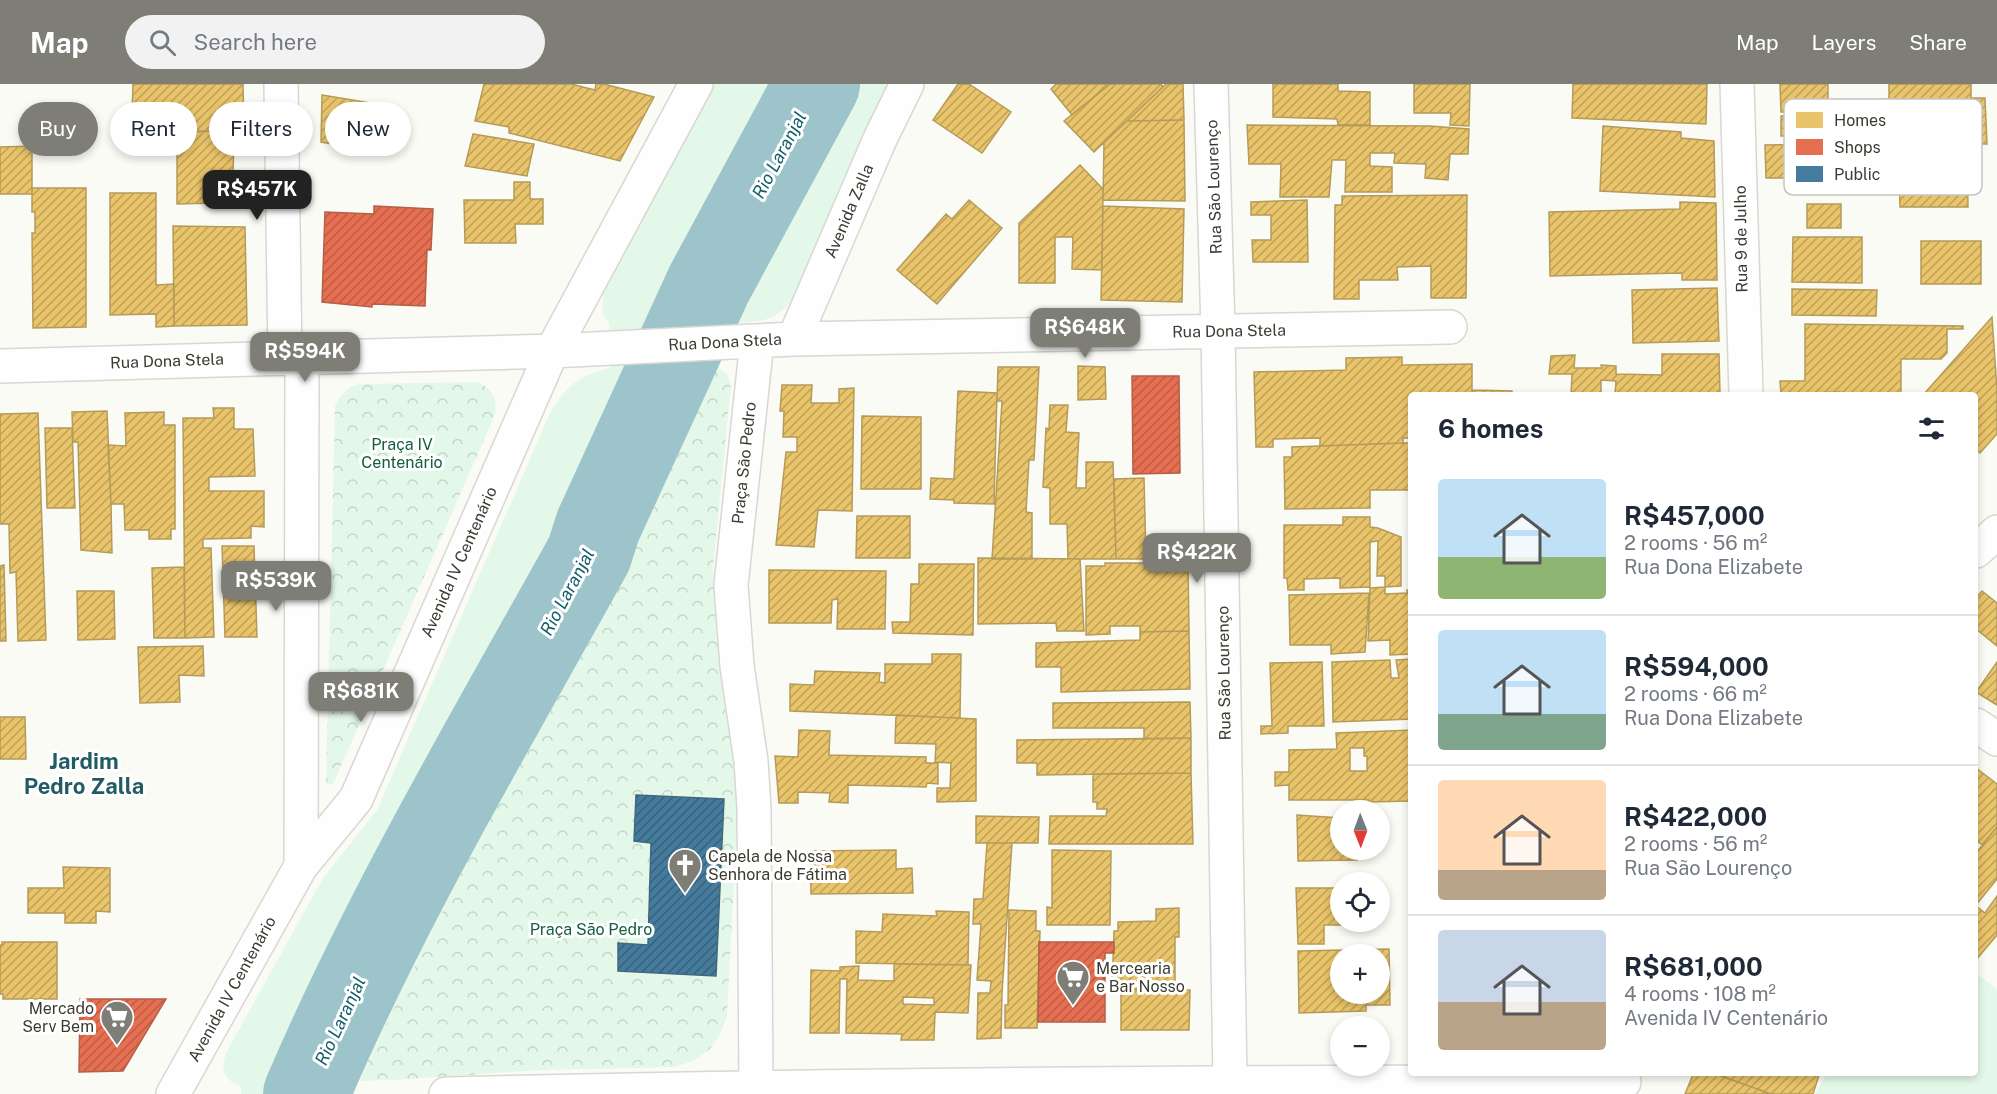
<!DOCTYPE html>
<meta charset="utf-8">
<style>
body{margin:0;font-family:"Public Sans",sans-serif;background:#f2f2f3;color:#1f2937;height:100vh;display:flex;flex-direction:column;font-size:22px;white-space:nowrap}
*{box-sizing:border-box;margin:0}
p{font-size:20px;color:#747a83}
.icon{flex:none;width:33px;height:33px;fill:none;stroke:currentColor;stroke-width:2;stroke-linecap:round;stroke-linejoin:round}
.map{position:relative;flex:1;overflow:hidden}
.panel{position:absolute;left:1408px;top:308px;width:570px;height:684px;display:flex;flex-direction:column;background:#fff;border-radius:6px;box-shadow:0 3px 9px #0003}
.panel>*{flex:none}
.top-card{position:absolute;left:18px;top:18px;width:570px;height:54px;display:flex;gap:12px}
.needle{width:39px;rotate:179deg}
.fabs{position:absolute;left:1330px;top:716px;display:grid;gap:12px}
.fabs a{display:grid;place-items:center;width:60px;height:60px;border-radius:50%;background:#fff;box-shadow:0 3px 9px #0003;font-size:30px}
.price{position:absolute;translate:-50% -51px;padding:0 14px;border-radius:12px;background:#7f7e76;color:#fff;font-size:20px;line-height:39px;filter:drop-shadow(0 2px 3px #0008)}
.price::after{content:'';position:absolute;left:50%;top:36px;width:18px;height:14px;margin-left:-9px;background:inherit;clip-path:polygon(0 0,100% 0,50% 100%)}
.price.on{background:#222;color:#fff}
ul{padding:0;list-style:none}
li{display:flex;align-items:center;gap:18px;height:150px;padding:0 30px}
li+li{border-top:2px solid #e0e1e3}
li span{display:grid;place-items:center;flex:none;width:168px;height:120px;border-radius:6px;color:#555}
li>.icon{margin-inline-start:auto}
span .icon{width:72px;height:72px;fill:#fffc;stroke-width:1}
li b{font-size:26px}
h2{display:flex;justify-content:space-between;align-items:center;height:72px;padding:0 30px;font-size:26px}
.tag{padding:0 21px;border-radius:27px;background:#fff;box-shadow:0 3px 9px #0003;font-size:21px;line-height:54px}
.tag.on{background:#7f7e76;color:#fff}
header{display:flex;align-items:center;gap:36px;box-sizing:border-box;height:84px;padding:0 30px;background:#7f7e76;color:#fff}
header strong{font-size:28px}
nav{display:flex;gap:33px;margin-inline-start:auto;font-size:21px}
.search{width:420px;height:54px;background:#f2f2f3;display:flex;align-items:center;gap:15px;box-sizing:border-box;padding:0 21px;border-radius:33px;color:#747a83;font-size:22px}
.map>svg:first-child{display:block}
.grass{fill:#e4f8ea}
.park{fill:url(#park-crowns)}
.homes{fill:url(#homes-hatch);stroke:#b59b59;stroke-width:1.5;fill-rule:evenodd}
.shops{fill:url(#shops-hatch);stroke:#b45f47;stroke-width:1.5}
.public{fill:url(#public-hatch);stroke:#42687d;stroke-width:1.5}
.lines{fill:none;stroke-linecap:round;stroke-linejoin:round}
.river{stroke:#9dc4cb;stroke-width:86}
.street-casing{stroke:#d8d7d1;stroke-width:36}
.secondary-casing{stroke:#d8d7d1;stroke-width:36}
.street{stroke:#fefefe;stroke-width:33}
.secondary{stroke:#fefefe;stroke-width:33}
.labels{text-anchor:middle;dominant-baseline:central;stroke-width:6;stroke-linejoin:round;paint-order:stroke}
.street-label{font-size:16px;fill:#3c3a31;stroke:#fff}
.park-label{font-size:16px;fill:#125e3e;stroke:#fff}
.poi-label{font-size:16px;fill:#3c3a31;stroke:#fff;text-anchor:start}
.water-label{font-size:18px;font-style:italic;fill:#115e6a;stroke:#fff}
.district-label{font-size:22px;font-weight:bold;fill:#225b63;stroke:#fff}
.key{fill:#fff;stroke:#c4c4c1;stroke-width:1.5}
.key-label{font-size:16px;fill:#3c3a31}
</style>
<header>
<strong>Map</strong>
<div class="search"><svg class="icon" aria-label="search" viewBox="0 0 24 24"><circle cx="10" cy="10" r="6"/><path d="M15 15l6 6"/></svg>Search here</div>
<nav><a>Map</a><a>Layers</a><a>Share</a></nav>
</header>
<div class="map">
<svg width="1997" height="1010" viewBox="0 0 1997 1010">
<defs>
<pattern id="park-crowns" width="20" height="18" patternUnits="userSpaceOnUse" patternTransform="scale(1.5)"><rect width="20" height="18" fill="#e4f8ea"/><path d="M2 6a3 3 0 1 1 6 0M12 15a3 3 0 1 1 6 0" fill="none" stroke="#c4d5c9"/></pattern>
<pattern id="homes-hatch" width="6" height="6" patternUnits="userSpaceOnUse" patternTransform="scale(1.5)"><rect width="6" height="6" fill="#e9c46a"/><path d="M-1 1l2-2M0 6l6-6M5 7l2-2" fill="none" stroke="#bea058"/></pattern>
<pattern id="shops-hatch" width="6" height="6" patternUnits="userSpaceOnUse" patternTransform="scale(1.5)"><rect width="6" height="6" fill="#e76f51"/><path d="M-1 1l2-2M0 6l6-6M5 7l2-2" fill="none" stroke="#bc5c44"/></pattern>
<pattern id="public-hatch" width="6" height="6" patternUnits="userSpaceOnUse" patternTransform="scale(1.5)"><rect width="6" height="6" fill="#457b9d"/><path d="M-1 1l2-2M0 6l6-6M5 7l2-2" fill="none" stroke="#38607a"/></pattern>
</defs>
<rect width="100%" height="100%" fill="#fbfbf6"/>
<!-- grass -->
<path class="grass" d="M712,0H891L797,211C776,237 765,238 733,239L714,282L358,997L355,1010H241V1003C221,995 220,983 228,965L323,794L377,726L550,329C566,302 579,291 610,284L609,239L602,228L603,210Z
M1976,889L1997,905V1010H1815L1827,989L1976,988Z"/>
<!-- park -->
<path class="park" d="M714,282L727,289L731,302L713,484L717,559L734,654L738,721L727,932L720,951L709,966L693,977L674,983L542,986L393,996L358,997Z
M477,298C492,304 498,315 495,331L334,698L333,701L327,700L326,697L335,322C340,311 346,304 359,300Z"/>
<!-- homes -->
<path class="homes" d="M133,0H243L244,46L144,49V28L132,29Z
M484,0H571L595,6L596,0H604L654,13L620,77L509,49V43L475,37Z
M958,0H969L1011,28L982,69L933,36Z
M1056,0H1110L1072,31L1051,5Z
M1110,0H1161L1163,3L1094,68L1064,37Z
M1166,0H1183L1184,36L1127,37Z
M1273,0H1338V7L1370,8V41H1338L1337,35L1273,33Z
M1414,0H1470L1469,42L1450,41L1451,29H1414Z
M1573,0H1707L1706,40L1572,34Z
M1780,0H1828V30L1781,28Z
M1889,0H1971V14H1985L1987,60H1957L1956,48L1892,50V61L1854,60L1853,37H1867V16L1889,15Z
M322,11L377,20L369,66L321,58Z
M1781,32H1853V52H1781Z
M1184,36L1185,117L1103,116L1104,58L1127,37Z
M1247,41L1430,42L1469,45L1468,70H1450L1448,96L1425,94L1426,80L1394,79L1395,69H1370V82L1392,83V108H1345L1346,76H1332L1329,113H1280L1281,80H1249Z
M1603,42L1681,48V54L1714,57L1715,113L1600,107Z
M234,47L233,94H216V119L177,120V48Z
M473,50L534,60L527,92L465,82Z
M1854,60L1853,94H1766L1765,61Z
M1967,60L1968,123H1900L1898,61Z
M32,62V110H0V63Z
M1080,81L1103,105L1102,186L1072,185L1073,153H1055V199H1019V139Z
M514,98H530V115H543V140H515L516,159H465L464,116H514Z
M32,104H86V243L33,244L32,149H35V128H32Z
M110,109H156V201L174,200V242L156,243V230L110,231Z
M1467,111L1466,214H1431V182L1397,183L1398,196H1359V215H1334L1335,121H1342V112Z
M969,116L1002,144L937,220L897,186L946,130L952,135Z
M1307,116L1308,178H1253L1252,156H1271V131H1251V118Z
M1680,118L1716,119L1717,196H1682V189L1550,192L1549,128L1680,125Z
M1807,120H1841V144H1807Z
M1103,122L1184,125L1182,218L1101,216Z
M173,142L245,143L247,241L174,242Z
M1793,153H1862V199L1792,198Z
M1921,157H1981V200H1921Z
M1717,204L1719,257L1633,259L1632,206Z
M1792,205L1877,206L1876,232L1792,231Z
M1992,233L1997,306V350L1980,369L1976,365V310H1924Z
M1805,240L1963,242V245H1947V269L1941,275H1901V310H1840V308L1781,310L1780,297H1805Z
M1662,270H1719L1720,310H1615L1616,297L1601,296V310H1571L1572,290H1549L1551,272L1575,271L1574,284H1602L1601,281L1616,282V290L1662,291Z
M1402,273V281L1472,280V310H1412V354H1403V359L1320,362V354L1273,355V363H1256L1254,288L1346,286V274Z
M1078,282L1105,283L1106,315L1078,316Z
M998,283H1039L1034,376H1029L1026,428L1032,429V475H992L1002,317H997Z
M782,301H812L811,319H839V305L854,304L852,427L818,426L814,463L776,461L786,368H797V353H783L784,327H780Z
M1472,306L1512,307V309L1534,310H1472Z
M958,307L997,309L994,420L954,419V416L930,415L931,394L954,395Z
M1050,321H1068L1066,348L1079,349L1076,404H1086V378H1113L1116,475H1068L1067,440H1050V404L1043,403L1046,344L1049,345Z
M213,324H234V345H253L255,392L209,393V407H264V443L251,442V454L203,455V464H211L214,553L185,554L183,334H214Z
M107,327L111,420L112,469L81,466L78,358H73L72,328Z
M164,328V341H175V445H171V455H149V446H125L124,420H111L108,361L126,362L125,329Z
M38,329L46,556L18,557L16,488L10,489L9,440H0V330Z
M862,332L921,333V405H861Z
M45,344H72L75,424H47Z
M1403,359H1412V406H1370V424L1285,425L1284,373H1292V363Z
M1144,394L1146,475H1116L1114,395Z
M857,432H910V474H856Z
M1343,433H1370V443L1378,444L1401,453V502L1385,503V492H1377L1378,457L1370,458V503L1340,504V494L1304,495V506H1288L1287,494H1284V441H1343Z
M222,462H254L257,553H225Z
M978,474L1080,475L1084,547H1057L1056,539L978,540Z
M1166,475H1188L1189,547L1140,548V542H1110V550L1086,551V482H1105V479H1166Z
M919,480H974L973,551L893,549L892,538H910L911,500H919Z
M4,481L6,557H0V482Z
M184,483L185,554H154L152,484Z
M769,486L886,487L885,545H837L838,515L832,516L831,539H769Z
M1385,503V510L1407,509V506H1412V570L1390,571V556L1368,557L1370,504Z
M77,507H114L115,555L78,556Z
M1982,507L1997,519V562L1976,545V514Z
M1369,509L1365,568L1331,570V561H1290L1289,511Z
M1189,547L1190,605L1061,608V583H1036V559L1140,556V548Z
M203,562L204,592L179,591L180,618L140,619L138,563Z
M932,570H961L960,634L790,627V600L814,601L815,587L880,589L879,598L885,599V580H932Z
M1412,575V635L1333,638L1332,578L1390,576L1391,594H1399L1396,576Z
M1322,578L1324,642H1288V649L1261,650V642H1272L1270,579Z
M1997,578V621L1976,608Z
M1190,618L1191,654L1144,655V644H1053V619Z
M896,631L976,635V717L937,718V704H950L951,679L935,678L936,660L895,659Z
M0,633H25L26,675H0Z
M799,646L830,647L829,671L926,673V679H938V700L927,699L926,703L848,701V719L829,718L830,709L798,708V719H779L775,672L798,673Z
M1412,646V717L1369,718V716H1289V701L1275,702V688H1289V666L1337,665L1336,649ZM1350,664H1364V672H1367V687H1350Z
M1191,654V689L1037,691V679H1017V656Z
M1976,684L1997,700V743L1982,761L1976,756Z
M1191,689L1193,760H1049L1050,732H1106L1107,725H1097V718H1093V690Z
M1297,731L1341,734V765H1357V776L1298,777Z
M976,732L1039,733L1038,759H976Z
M1997,743V795L1976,821V769Z
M987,759H1012L1002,909L1001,954L977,955L978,909H990L991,897L977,896L981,840H973L974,815H983Z
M896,766V785L912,784L913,809L811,810L810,767Z
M1052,766L1111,767L1110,841H1047V823L1052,824Z
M63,783L110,784V828L96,827V839H65V829H28V804H64Z
M1296,804H1341V837H1377V841H1324V860H1298Z
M1997,812V851L1976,876V822L1985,829Z
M1179,824V853H1175V905H1112L1114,847H1118V838L1156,837V825Z
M1009,826L1036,827V847H1040L1037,944H1005V921H1008Z
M936,827L969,828L968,881L856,879V847L882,848L883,830L937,832Z
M2,858H57V915H3V910H0V861H2Z
M1389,865L1390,921H1366V927L1299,929L1298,867ZM1341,870H1380V909H1341Z
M894,880L971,881L968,929L935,928L934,956H901L902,950L846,949L847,895H840L839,949H810L811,886L840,887V883L859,882L858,896L894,897ZM903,913L934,914V921L903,920Z
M1121,905L1190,906L1189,946H1121Z
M1694,988H1710L1771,1010H1685Z
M1710,988H1820L1813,1010H1771Z"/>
<!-- shops -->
<path class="shops" d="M374,122L433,125L431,166H427L425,222L372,220V223L322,218L325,128L374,130Z
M1132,292H1179L1180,389L1133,390Z
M1039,858H1114V869H1105V938H1038Z
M80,915H166L123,987L79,988Z"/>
<!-- public -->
<path class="public" d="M636,711L724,715L716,892L618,887V859L648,861L651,759L634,757Z"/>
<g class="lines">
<!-- river -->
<path class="river" d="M306,1010C386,823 491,647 589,470L598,442L709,200L817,0"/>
<defs>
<path id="street" d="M281,0L285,274
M1211,0L1218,246L1230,998
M1737,0L1746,310
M794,255L880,55L907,0
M0,282L552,267L794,255L1450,243
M1976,467L1997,448
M1976,641L1997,655
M301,782L302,274
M756,1003L754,724L751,677L737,582L731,501L757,257
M173,1010L301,782L356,715L552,267L696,0"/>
<path id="secondary" d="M446,1010C839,1000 1231,998 1624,998"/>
</defs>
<!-- street casing -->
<use href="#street" class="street-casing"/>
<!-- secondary casing -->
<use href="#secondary" class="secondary-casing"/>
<!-- street -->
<use href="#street" class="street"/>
<!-- secondary -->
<use href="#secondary" class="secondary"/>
</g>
<!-- icons -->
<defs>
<symbol id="church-pin" viewBox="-11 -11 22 30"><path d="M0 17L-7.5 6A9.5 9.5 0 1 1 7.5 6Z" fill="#7f7e76" stroke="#fff"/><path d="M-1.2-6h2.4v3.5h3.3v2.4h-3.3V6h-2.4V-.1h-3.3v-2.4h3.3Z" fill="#fff"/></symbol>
<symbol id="supermarket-pin" viewBox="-11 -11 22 30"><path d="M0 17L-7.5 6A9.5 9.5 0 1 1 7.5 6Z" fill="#7f7e76" stroke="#fff"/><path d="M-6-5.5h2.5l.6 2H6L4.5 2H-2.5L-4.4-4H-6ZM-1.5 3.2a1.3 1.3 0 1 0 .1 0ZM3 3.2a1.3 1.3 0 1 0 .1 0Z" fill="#fff"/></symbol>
</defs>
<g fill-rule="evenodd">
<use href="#church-pin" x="666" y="762" width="38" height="52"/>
<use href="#supermarket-pin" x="1054" y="874" width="38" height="52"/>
<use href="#supermarket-pin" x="98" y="914" width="38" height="52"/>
</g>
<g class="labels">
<!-- street labels -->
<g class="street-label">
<text transform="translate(1214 103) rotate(-92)">Rua São Lourenço</text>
<text transform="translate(849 127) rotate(-67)">Avenida Zalla</text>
<text transform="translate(1741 155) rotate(-91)">Rua 9 de Julho</text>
<text transform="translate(1229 247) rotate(-1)">Rua Dona Stela</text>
<text transform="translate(725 258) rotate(-3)">Rua Dona Stela</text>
<text transform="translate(167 277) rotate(-2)">Rua Dona Stela</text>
<text transform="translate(744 379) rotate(-84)">Praça São Pedro</text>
<text transform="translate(459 478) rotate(-66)">Avenida IV Centenário</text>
<text transform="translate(1224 589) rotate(-91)">Rua São Lourenço</text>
<text transform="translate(232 905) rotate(-61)">Avenida IV Centenário</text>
</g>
<!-- park labels -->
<g class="park-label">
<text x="402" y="360">Praça IV<tspan x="402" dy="18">Centenário</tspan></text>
<text x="591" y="845">Praça São Pedro</text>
</g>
<!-- poi labels -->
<g class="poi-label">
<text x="708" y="772">Capela de Nossa<tspan x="708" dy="18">Senhora de Fátima</tspan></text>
<text x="1096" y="884">Mercearia<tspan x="1096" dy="18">e Bar Nosso</tspan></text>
<text x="94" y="924" text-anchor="end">Mercado<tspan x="94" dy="18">Serv Bem</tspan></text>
</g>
<!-- water labels -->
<g class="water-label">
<text transform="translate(779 71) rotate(-62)">Rio Laranjal</text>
<text transform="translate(567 508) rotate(-62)">Rio Laranjal</text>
<text transform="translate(340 937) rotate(-65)">Rio Laranjal</text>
</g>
<!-- district labels -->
<g class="district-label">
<text x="84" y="677">Jardim<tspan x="84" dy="25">Pedro Zalla</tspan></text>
</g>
</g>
<!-- legend -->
<rect x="1784" y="15" width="198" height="96" rx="9" class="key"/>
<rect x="1796" y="28" width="27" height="16" fill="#e9c46a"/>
<rect x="1796" y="55" width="27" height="16" fill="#e76f51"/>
<rect x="1796" y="82" width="27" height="16" fill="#457b9d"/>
<g class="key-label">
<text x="1834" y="42">Homes</text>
<text x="1834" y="69">Shops</text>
<text x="1834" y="96">Public</text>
</g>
</svg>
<div class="fabs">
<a><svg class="needle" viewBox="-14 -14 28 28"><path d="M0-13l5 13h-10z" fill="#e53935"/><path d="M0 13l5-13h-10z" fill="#747a83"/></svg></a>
<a><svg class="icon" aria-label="locate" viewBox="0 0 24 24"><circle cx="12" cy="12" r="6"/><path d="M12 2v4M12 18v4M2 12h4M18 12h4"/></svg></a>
<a>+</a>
<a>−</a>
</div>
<b class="price on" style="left:257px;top:137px">R$457K</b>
<b class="price" style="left:1085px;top:275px">R$648K</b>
<b class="price" style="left:305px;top:299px">R$594K</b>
<b class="price" style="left:1197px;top:500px">R$422K</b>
<b class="price" style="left:276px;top:528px">R$539K</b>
<b class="price" style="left:361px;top:639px">R$681K</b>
<div class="top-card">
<a class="tag on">Buy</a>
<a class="tag">Rent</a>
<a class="tag">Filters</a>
<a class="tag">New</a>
</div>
<section class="panel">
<h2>6 homes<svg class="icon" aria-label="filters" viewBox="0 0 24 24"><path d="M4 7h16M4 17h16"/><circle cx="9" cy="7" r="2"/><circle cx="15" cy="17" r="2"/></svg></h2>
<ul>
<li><span style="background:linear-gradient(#bfe0f5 65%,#8fb573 0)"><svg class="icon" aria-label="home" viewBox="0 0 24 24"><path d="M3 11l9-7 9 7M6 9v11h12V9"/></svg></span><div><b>R$457,000</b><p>2 rooms · 56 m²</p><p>Rua Dona Elizabete</p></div></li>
<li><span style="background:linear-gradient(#bfe0f5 70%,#7fa58c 0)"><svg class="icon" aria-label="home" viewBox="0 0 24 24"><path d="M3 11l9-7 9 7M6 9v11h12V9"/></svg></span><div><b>R$594,000</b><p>2 rooms · 66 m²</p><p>Rua Dona Elizabete</p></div></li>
<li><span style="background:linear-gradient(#ffd9b3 75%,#b9a48a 0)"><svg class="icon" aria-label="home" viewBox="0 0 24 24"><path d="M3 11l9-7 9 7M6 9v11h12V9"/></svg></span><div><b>R$422,000</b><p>2 rooms · 56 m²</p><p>Rua São Lourenço</p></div></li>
<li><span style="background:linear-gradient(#c9d6e8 60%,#b9a48a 0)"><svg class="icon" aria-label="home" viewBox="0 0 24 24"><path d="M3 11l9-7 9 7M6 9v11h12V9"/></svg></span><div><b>R$681,000</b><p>4 rooms · 108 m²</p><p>Avenida IV Centenário</p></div></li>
</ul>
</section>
</div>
